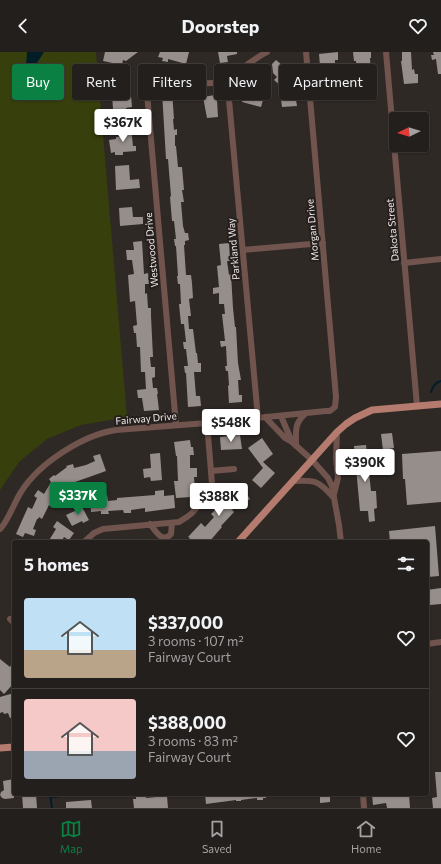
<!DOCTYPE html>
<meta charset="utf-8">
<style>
body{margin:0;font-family:Commissioner,sans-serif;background:#2f2c29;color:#f1f3f6;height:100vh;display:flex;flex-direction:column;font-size:15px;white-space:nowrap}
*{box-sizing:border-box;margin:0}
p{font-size:13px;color:#a3a2a3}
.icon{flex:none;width:22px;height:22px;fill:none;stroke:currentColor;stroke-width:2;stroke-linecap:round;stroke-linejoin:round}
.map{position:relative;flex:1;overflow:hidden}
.sheet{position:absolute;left:12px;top:488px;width:417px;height:256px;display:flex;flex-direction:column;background:#231f1c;border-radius:4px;box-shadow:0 1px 3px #0004,0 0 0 1px #403d3b}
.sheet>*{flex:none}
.banner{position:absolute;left:12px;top:12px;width:417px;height:36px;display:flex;gap:8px}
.needle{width:26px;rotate:265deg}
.fabs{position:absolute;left:389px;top:60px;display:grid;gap:8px}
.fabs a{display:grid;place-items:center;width:40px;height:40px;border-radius:4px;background:#231f1c;box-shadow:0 1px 3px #0004,0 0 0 1px #403d3b;font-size:20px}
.price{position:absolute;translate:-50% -34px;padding:0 9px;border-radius:4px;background:#fff;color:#222;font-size:13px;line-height:26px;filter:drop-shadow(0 1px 2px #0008)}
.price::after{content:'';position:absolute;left:50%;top:24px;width:12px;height:9px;margin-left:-6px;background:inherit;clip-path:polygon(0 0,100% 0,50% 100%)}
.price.current{background:#0b8043;color:#fff}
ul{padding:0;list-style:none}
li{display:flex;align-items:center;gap:12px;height:100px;padding:0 12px}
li+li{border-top:1px solid #403d3b}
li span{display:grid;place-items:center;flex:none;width:112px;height:80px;border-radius:4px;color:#555}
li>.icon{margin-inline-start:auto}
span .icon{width:48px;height:48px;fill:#fffc;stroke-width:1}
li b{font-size:17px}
h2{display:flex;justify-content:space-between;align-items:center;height:48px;padding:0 12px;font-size:17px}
.tag{padding:0 14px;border-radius:4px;background:#231f1c;box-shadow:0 1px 3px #0004,0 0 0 1px #403d3b;font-size:14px;line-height:36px}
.tag.current{background:#0b8043;color:#fff}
header{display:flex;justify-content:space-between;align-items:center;height:52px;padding:0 12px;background:#231f1c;font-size:18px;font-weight:700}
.tabs{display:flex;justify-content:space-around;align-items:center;height:56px;border-top:1px solid #403d3b;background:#231f1c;font-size:11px;color:#a3a2a3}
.tabs a{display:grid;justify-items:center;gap:2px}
.tabs .current{color:#0b8043}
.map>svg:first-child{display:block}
.green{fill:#373f0c}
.water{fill:#031d26}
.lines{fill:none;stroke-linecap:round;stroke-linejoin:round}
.stream{stroke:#031d26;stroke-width:2}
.building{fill:#968e8a}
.minor{stroke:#71544e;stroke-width:6}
.major{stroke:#b67b6f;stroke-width:7}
.labels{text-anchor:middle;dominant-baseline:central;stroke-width:4;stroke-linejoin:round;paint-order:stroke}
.street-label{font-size:10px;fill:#f0ebe9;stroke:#251f1d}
</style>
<header><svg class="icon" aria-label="back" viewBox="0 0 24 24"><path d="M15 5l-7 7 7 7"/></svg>Doorstep<svg class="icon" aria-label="heart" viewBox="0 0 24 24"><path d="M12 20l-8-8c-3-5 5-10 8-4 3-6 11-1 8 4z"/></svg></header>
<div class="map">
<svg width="441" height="756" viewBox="0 0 441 756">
<rect width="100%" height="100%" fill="#2f2926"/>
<!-- green -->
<path class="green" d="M0,0H96L127,365L81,373L47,387L19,410L0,438Z"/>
<!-- water -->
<path class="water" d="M27,0H44C38,10 31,18 28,29L26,30L24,29C24,20 27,10 27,0Z"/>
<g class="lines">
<!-- stream -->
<path class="stream" d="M431,340C433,334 435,331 441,329
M50,742L52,756
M51,745L84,742"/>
</g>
<!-- building -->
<path class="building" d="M105,0H138L126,9L123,8L122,13L103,9Z
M160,0H189L186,12L168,7V10L162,9L163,6L158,5Z
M218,0H237V2L227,4L228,10L220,11Z
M338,0V8H335V13H330L331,26L335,25L337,48L323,49L319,2Z
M353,0H371V6H370L371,28H373L375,43L363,44L362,27H361V25H357L356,9H354Z
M402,0H411L412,18L414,17L415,22H418V31L404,32L401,9H402Z
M433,0H441V22H438L436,7L432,8L431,3H434Z
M276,8L282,13L280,14L292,24H294L295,32L287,33V39L274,28L277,25L273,21L272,12Z
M249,24L263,28L258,47L263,48L261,55L242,50Z
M124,28L125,40H128L129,45L131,44L132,55L126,56L127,66L116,67L115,57H113L112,42H116L115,29Z
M172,39L174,67H173L174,78L177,77V83H175V94H176L178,115H182L184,138H182L184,150H181L183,174L185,181H188L189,188L185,189V193H184L186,223H191L192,231L193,246L189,247L191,264H188L189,277H193L196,301H197L198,311H201V320H194L196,344H200L201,354L188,355L186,321H185L184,314H188L186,297H184L183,290H186L184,272H181L179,252H181L180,232H178L177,224H178L176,194H175L174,187H176L174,169H172L170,145L171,144L168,107H166L162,40Z
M287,39L288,48H296L297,54L282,55L280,40Z
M215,43V48H217L218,65L207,66L203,45Z
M124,75H131L133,94H136V99L123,100V103H115V100L111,101L109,88L116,87V85L125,84Z
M129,113L130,128L139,127L140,136L116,138L115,114Z
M132,155L133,165H143V172L120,174L119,156Z
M142,189L144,222L148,221L149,232H145V242L147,241L148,256H151V264L153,305H150L151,315H155V325L152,326L153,336H157L158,342H157L159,358L144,359L142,346H138L137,338L146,337L145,320H141L140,295H137L136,281H134L133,274L137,273L135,249L130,250L128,223L134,222L132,208H127L126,198H134L133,190Z
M229,191L230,209H227L229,223L231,222L233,256L235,275H236L238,311L241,328H238L239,343H242V350L229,351L228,334L229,333L228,319H226L225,314H227L226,294L221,295L220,289H225L222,262H225L224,252H219V241L213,242V236L219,235L217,214L221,213L219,192Z
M392,381L394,396L383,398L381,382Z
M240,383L242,397L221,398L220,385Z
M262,386L273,402L263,410L275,421L261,436L252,428L263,416L248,396Z
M190,388L191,395H193L194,403H190V416H197V425H194L195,437H191V445L176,446L174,429H178L177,404H176L174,390Z
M366,393L371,439H376L377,456L374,457L375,469L369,470L368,459H360L354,394Z
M441,399V450L407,453L405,427H403L402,402Z
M160,401L162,428L151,429L150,425L144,426L143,417L151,416L150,402Z
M100,402L106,419L75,430L65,438L63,436L59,439L57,437L51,448L54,450L52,455L49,453L42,467L39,465L38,467H37L33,477L36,478L34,484L25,481L23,485L16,482L28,455L32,457L37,446L34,444L38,438L44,442L51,430L49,427L54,423L55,424L67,415L66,414L73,412L74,416L86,413L95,409L93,404Z
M242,435L250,447L247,449L246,448L232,458L234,460L221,474L222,475L209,490H187L190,486L188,485L201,471L205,475L214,465L211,462L217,456L215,455L226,443L230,439L232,442Z
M164,438V444L174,443L175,456L145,460V456L131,458V461H124L123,458L108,459L109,462H101V459L91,460L90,445H96V443L104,442V444L107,443L108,449L117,448V446L155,443V439Z
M81,453L89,468L83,471L82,469L72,474L66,463L77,458L76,456Z
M57,469L74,481L69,488L64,485L61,490H48L56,477L53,475Z
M435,474L439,524L428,525L427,509V490H390L389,479Z
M441,536V552L430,553V552L427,553V538Z
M0,607L10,615L11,613L14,616V631L4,642L0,638Z
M14,641V665L10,666L8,661L4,662L3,660L0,661V645Z
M435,720H441V756H433L432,746L437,745Z
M14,727V746L5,747L2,746L0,743L1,740L4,738L3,729Z
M22,742H36L37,756H23Z
M205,742H266V746H263V748H257V746L248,747L241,748V749H236V748L206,752Z
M320,742H330V750L320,751Z
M372,742H409L410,756H387L386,751L373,753Z
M146,743V746L167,744L168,756H134L133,747H136V744Z
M91,748L92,756H66V750Z"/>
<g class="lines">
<!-- minor -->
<path class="minor" d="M386,0L417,354
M227,26L258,366
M243,198L323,191
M404,211L441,207
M281,364L292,390
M265,365L285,386L292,390L312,408L328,426L332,434L333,440L339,473L341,490
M176,373L147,41V29L151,22L157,20L163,21C183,27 208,38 228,26C241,18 253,7 267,0
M296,394C296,379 294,372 305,362
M211,419L234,417
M293,429C315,428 318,428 333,445
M334,442L338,426L336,406L337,380
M150,472C156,479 162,492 171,482L172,471
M0,477C7,471 15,449 21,440C39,411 83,383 116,378L207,371L326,359H330L335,355L336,345L306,0
M84,490L94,481L103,477L179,470L187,465L192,461L206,445L212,432L207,371
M10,567L14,571
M427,592L441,590
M363,742L364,756"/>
<!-- major -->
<path class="major" d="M238,490L337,380L346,372L355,366L372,358L441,352
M0,696L14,695"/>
</g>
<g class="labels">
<!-- street labels -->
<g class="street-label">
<text transform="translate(312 178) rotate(-95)">Morgan Drive</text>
<text transform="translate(392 178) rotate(-95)">Dakota Street</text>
<text transform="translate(233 197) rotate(-95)">Parkland Way</text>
<text transform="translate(151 198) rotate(-95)">Westwood Drive</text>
<text transform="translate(146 366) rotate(-5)">Fairway Drive</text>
</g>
</g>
</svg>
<div class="fabs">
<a><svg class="needle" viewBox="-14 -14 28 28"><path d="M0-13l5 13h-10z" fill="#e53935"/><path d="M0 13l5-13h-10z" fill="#a3a2a3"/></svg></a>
</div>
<b class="price" style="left:123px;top:91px">$367K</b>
<b class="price" style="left:231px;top:391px">$548K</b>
<b class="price" style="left:365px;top:431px">$390K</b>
<b class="price current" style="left:78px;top:464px">$337K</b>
<b class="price" style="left:219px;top:465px">$388K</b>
<div class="banner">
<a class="tag current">Buy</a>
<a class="tag">Rent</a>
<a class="tag">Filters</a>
<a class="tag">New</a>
<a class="tag">Apartment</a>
</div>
<section class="sheet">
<h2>5 homes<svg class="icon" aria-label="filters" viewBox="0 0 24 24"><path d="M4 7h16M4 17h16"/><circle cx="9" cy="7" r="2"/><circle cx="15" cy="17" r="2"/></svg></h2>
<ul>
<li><span style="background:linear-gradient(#bfe0f5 65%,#b9a48a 0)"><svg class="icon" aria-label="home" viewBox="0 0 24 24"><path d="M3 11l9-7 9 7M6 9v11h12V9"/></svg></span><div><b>$337,000</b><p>3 rooms · 107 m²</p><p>Fairway Court</p></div><svg class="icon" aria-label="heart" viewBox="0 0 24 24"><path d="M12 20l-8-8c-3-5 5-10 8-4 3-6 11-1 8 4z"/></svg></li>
<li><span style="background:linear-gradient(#f6c9c9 65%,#9aa5b1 0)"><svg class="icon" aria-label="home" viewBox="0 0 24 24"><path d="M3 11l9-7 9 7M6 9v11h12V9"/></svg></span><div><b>$388,000</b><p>3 rooms · 83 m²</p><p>Fairway Court</p></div><svg class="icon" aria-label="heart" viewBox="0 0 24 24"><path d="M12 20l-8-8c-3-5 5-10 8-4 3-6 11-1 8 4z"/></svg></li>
</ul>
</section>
</div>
<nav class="tabs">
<a class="current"><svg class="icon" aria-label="map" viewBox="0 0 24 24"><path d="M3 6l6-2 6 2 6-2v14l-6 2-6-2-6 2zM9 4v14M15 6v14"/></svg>Map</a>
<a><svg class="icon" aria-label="saved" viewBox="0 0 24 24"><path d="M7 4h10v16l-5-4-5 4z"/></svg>Saved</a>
<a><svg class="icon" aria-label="home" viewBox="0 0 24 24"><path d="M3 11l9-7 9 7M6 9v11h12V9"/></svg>Home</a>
</nav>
